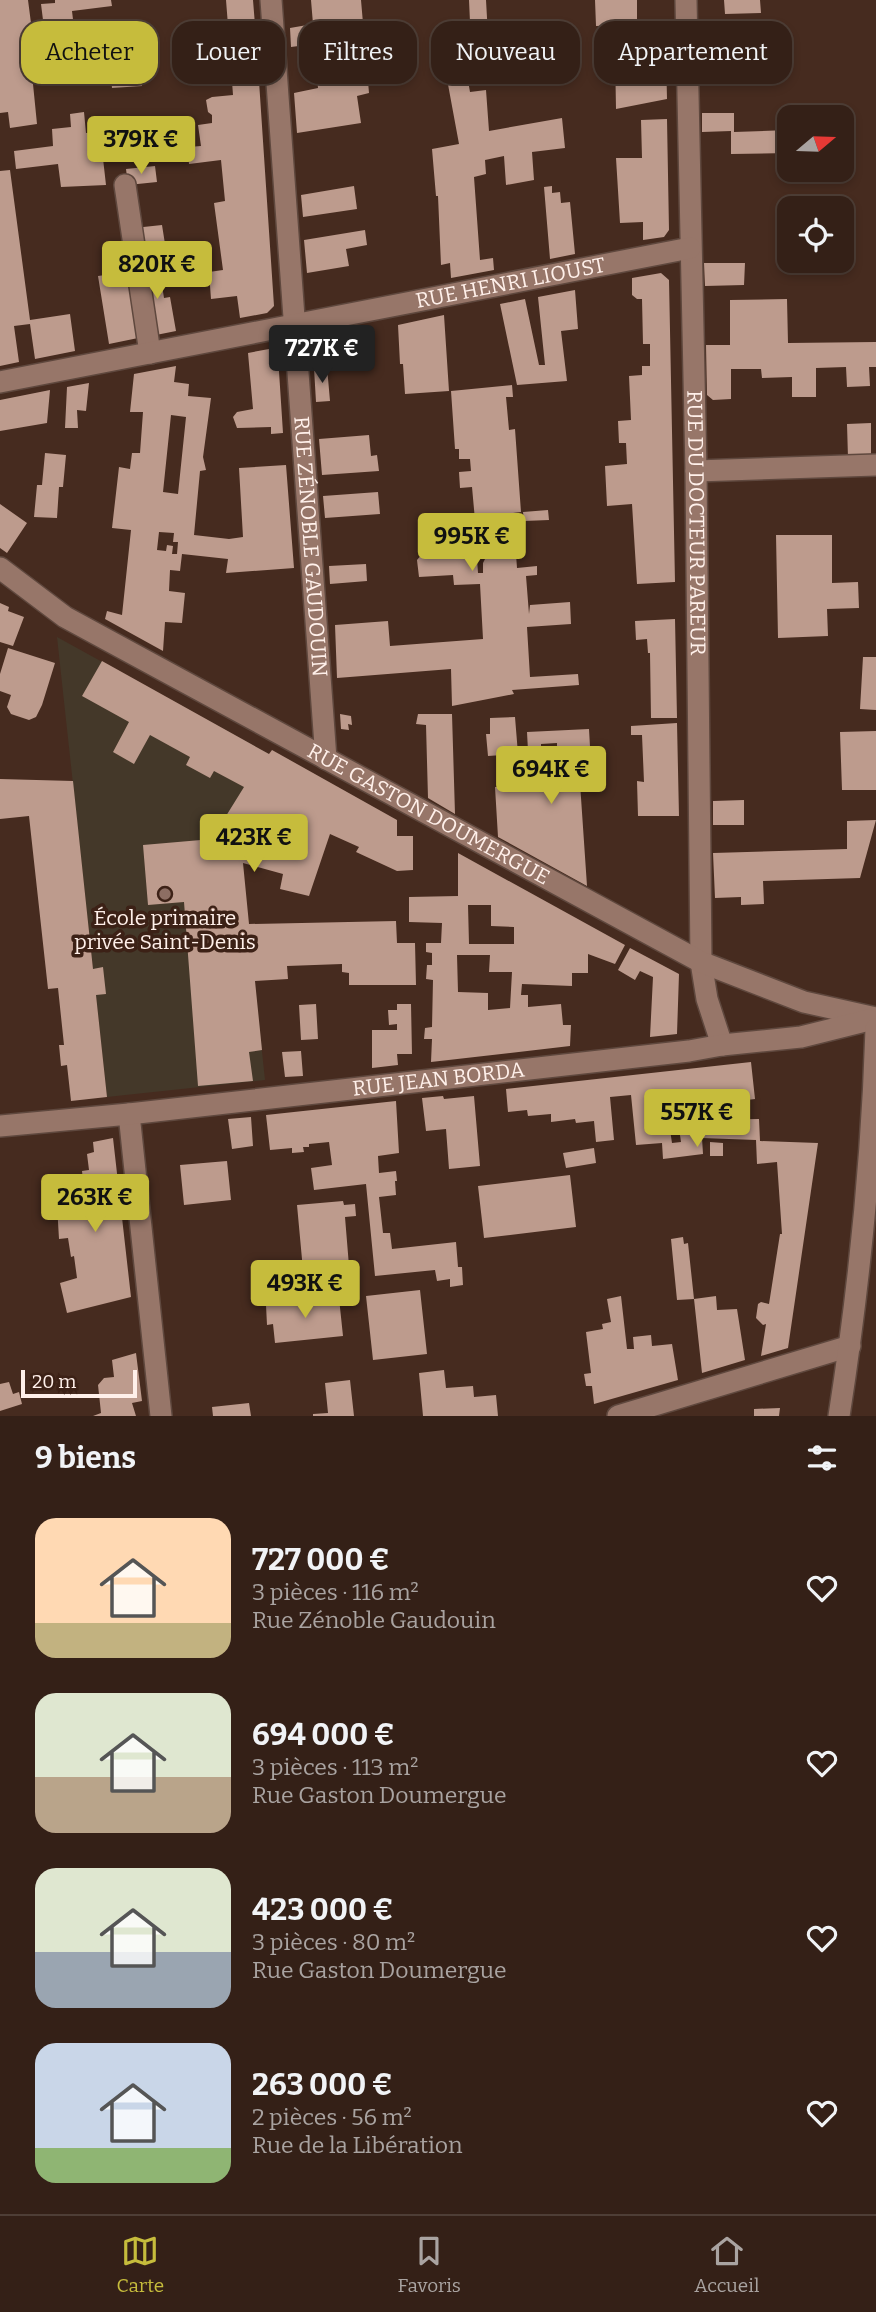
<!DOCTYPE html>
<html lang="fr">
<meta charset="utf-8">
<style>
body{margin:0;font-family:Bitter,serif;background:#3c2820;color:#f1f3f6;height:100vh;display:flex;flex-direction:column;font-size:26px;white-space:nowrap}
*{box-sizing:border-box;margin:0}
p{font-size:23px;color:#a9a3a1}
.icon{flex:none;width:38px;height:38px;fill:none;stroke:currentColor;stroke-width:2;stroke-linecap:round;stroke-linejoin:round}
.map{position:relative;height:1416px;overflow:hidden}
.side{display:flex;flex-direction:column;background:#342017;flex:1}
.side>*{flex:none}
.banner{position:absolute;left:21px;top:21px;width:835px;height:63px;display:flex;gap:14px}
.needle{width:46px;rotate:71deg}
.tools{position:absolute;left:777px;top:105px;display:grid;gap:14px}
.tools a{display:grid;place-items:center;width:77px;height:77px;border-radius:14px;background:#342017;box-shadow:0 4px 10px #0003,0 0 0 2px #4e3e36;font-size:35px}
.scale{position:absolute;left:21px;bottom:18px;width:116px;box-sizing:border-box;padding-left:7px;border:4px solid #fff0ea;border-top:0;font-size:19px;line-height:24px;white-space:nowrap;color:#fff0ea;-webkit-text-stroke:5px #3c2116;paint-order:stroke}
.price{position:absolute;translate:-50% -60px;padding:0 16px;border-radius:7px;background:#c6bc3c;color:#111;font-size:23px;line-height:46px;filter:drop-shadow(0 2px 4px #0008)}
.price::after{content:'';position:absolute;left:50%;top:42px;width:21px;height:16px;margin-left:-10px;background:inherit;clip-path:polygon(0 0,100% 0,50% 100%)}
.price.active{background:#222;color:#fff}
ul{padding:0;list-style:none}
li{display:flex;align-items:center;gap:21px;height:175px;padding:0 35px}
li span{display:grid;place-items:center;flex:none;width:196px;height:140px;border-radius:21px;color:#555}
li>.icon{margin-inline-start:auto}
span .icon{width:84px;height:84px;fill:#fffc;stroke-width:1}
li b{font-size:30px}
h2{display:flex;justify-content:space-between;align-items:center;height:84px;padding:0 35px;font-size:30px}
.chip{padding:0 24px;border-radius:21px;background:#342017;box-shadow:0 4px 10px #0003,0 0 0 2px #4e3e36;font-size:24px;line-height:63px}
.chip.active{background:#c6bc3c;color:#111}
.menu{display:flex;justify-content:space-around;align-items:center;height:98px;border-top:2px solid #4e3e36;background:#342017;font-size:19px;color:#a9a3a1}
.menu a{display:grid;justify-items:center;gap:4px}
.menu .active{color:#c6bc3c}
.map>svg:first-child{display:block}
.education{fill:#443829}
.building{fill:#bd9b8d;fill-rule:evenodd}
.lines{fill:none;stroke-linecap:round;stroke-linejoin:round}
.service-casing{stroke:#5f483e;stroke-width:24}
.minor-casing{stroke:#5f483e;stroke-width:24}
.tertiary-casing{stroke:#5f483e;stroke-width:24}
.service{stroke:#977669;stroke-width:21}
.minor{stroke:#977669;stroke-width:21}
.tertiary{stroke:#977669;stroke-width:21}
.education-dot{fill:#8d6e63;stroke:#3c2116;stroke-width:2.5}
.labels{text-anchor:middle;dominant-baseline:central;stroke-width:7;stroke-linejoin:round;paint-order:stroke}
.street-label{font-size:21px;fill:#fff0ea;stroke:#3c2116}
.poi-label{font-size:21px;fill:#fff0ea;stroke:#3c2116}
</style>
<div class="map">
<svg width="876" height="1416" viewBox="0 0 876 1416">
<rect width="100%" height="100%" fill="#462b1f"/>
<!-- education -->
<path class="education" d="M57,637L269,754L237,814L265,1080L107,1097Z"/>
<!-- building -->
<path class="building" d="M0,0H28L35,54H30L37,124L10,128L8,112L0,113Z
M55,0H111L112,6L72,11L79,70L63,72L61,51L47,52L41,4L55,3Z
M226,0H253L257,50L230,51Z
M311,0H361L369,93L357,96L361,123L297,133L294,93L318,88L316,68L314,44L291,47L290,28L313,24Z
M469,0H486L490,71L467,75L470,92L486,90L489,131L562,118L565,148L532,152L534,180L506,185L504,156L485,160L486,174L474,177L480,260L493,258L494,270L451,278L450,263L441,265L438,196H436L432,149L459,144L447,79L463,76V46L471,44Z
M595,0H637V25L596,26Z
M724,0H760L761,13L725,14Z
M615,54H666L667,99L616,109Z
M141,66L142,86L112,88L110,68Z
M258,66L274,306L267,313L240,318L237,296L211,299L209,272L223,270L214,203L225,201L221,160L189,164L188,152L189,147L201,146L198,125L212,123V115L208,112L206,100L212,97L233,95L231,68Z
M84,112L86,133L100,132L106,185L61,187L58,164L16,169L14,151L53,146L52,129L71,127L70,114Z
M702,113H734V132L789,130V153L731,154V131L702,132Z
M667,119L669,230L664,237L643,240V222L620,223L616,158H642L641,120Z
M149,128L150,146L115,149L114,131Z
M155,166L157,182L128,185L126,169Z
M10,170L30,320L70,314L75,351L35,359L30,324L14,326L19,362L0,366V171Z
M354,186L357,209L303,217L301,195Z
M552,186V193L560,192L561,203L570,202L575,254L550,259L544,187Z
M162,225L165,244L137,247L134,228Z
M365,230L367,245L346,249L349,266L307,273L304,240Z
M704,263H745L744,285L705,286Z
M164,265L166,279H161L164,298L170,297L176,331L151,336L140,268Z
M133,271L143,337L109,344L98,276Z
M661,273L669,280L675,582L637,584L632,504L607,506L605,466L627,464L626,443H619L618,421L631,420L629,376L642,375V366H650V344H643L642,299H637L632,295V278Z
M575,290L578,329L561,331L567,381L517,385L500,304L525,299L539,365H545L538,297Z
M787,299L788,343L876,342V367H869L870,386L847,387L846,367L816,368V397H792V377L762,378L761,369H731V399L713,400L707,395L706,345H730V300Z
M444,315L449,391L405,394L403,364H400L398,325Z
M269,349L278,356L283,433L271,434V427L237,428L233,417L237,412L253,409L248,353Z
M176,366L174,382L189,384L188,396L211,398L203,457L206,470L200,471L194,535L229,539L243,537L239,468L286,465L294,568L226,573L228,559L182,554L180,571L170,570L169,591L185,593L182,623L165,622L163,651L105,619L107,611L122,615L131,530L112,528L119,467L130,469L132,453H140L143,412H130L134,374ZM171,415L186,417L178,494L163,492ZM159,532L174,533L173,542H178L177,554H172L173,546L167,545L166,551L157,550Z
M327,367L330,401L316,402L314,368Z
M89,383L86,411L77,410L78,428H65L67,387Z
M512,385L513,397H506L509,430L515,429L521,512L513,513L517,568L537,566V575L526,576L529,614L530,605L570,602L571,624L527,627L530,677L578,674L579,685L512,690L514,694L452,706L451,669L337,678L335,625L388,621L390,646L483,639L480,584L454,585L453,575L419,577L417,560L423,553L432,552L429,524L475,520L472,487L460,488L459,472L471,471L470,459H459V449H455L451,391ZM502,543L504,558L485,559L483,563V573H478L476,545Z
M50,390L47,423L0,431V400Z
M871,423V457L848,458L847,424Z
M369,435L371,456L377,455L379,471L322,475L319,439Z
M45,453L66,455L63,487H59L57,518L34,517L37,485H42Z
M378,492L380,514L325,518L323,496Z
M0,504L27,523L7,553L0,548Z
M548,510L549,520L524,521L523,512Z
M776,535H832V583L858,582L859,608L827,609L828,636L778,638Z
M366,564L367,581L330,584L329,566Z
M0,603L9,607L8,611L24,617L13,646L0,642Z
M675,619L677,718H651L650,653H648L647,639L636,640L635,621Z
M8,648L55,663L42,705L36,717L29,720L11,714L7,707L11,695L0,691V674Z
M863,657H876V710L860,709Z
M102,661L269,754L272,750L397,820V836H413V870L397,871L356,852L359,847L330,834L309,896L280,889L283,874L243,863L249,924L396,921L397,943H415L416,985H349V973L342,972V964L287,966L288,979L255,981L262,1050L249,1052L253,1081L198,1086L184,902L148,905L143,845L224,838V827H220L219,817L226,816L244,787L214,771L210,778L186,765L190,757L150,735L134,764L113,752L129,722L82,696Z
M340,714L351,716L352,725L348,724L349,730L341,729Z
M418,714H452L455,814L428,798L426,725L416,724Z
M515,717L518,754L488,756L486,734H490V718Z
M677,723L679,816H638L637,781L644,782L642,735H631V726Z
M589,729L592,782L580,783L587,886L498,837L495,787L520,785L521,792L553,789L551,753L557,752V743L541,744V750L528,751L527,732Z
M876,731V790H842L840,732Z
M0,779L73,781L93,969L103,967L106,994L96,995L107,1097L71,1101L67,1065L61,1066L59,1045H64L58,988L48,989L29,816L0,819Z
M744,800V825H713V801Z
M876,820L860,878L763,881L764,904L741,905V897L715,898L713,853L847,849V821Z
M458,853L625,945L615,964L588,954V973H572V986L522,984L521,995H528V1007L561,1004L563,1025H571L570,1046L431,1062L432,1039H424L425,1028L432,1027L433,980L426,979L427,965H432V953L426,952V943H441L442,923L409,922V897L458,896ZM468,905H491V926L514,927V944H469ZM457,955H490L489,972H512L510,1008L488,1010V993L458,992Z
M630,948L679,974L677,1034L650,1037L653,977L640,971L635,980L618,970Z
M316,1004L318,1039L301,1040L299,1005Z
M397,1004H411L412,1054H397L398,1065L372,1068V1030H397V1024L389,1025L388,1010H397Z
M301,1051L303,1076L285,1077L282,1052Z
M751,1062L755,1099L699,1106L700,1120L759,1119L760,1141L818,1143L788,1348L761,1356L766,1324L763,1325L756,1318L758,1304L761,1302L769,1304L780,1234H782L777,1162L757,1164L756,1140L702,1138L703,1154L663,1159L662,1143L636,1145L631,1095L610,1097L614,1140L596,1142L594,1121L576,1123L575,1119L551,1122V1114L528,1116L527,1110L508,1112L506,1089ZM678,1121L681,1142L672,1143L669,1123Z
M443,1096L444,1099L474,1096L480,1166L449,1169L446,1129L426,1131L422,1098Z
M396,1101L399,1153L378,1156L379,1173L396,1171L397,1181H395L396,1195L379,1197L383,1233H390L392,1249L456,1242L458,1267H462L463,1285L450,1287V1279L437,1281L435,1270L375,1276L366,1184L314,1190L311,1168L332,1165L329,1142L309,1144V1147H303L304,1152L292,1153V1148L270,1150L266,1115Z
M251,1117L253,1146L232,1149L228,1119Z
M113,1138L131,1297L67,1313L60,1283L77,1278L74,1256L71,1257L68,1238L59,1239L57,1205L69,1204L68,1189L75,1181L83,1180L82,1171L89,1170L87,1154L94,1152L93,1142Z
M710,1142L723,1143V1156H710Z
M594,1148L596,1163L566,1168L563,1153Z
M227,1161L231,1200L184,1205L180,1165Z
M570,1175L576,1227L484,1238L478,1186Z
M343,1201L344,1205L355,1204L356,1216L345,1217L349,1266L303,1270L297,1205Z
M683,1237L684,1244L688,1243L694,1299L677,1300L671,1239Z
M420,1290L427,1354L373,1360L366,1296Z
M621,1296L627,1349H634L633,1337L651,1335L652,1346L672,1344L678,1380L594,1404L592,1386H586L584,1374L591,1373L586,1332L603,1329L602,1324L611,1322L607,1299Z
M716,1296L717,1310L737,1309L745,1360L702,1373L694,1299Z
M339,1298L343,1336L275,1343L273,1324L267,1325L266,1305Z
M136,1353L142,1401L132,1403L136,1416H93L101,1413L98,1385L104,1378L114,1377L112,1360Z
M444,1370L446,1388L473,1386L474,1397L496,1395L498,1416H423L419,1373Z
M350,1380L354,1416H313V1414L328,1413L325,1383Z
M9,1382L13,1394L19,1392L22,1404L0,1411V1384Z
M249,1403L251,1416H213L212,1407Z
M780,1408L779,1416H754V1409Z"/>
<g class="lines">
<defs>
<path id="service" d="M125,185L150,353
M696,471L876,465"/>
<g id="minor">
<path id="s1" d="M271,0L326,759"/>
<path id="s2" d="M686,0L696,471L701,962L707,999L722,1045"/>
<path id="s3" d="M0,382L690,248"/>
<path id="s4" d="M0,568L65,617L701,962L804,1002L876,1018"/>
<path d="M129,1114L161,1416"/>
<path id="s5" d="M0,1126L129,1114L689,1051L722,1045L801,1037L869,1020"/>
<path d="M618,1416L850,1346"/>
</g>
<path id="tertiary" d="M839,1416C859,1288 872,1158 876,1029"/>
</defs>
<!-- service casing -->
<use href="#service" class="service-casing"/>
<!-- minor casing -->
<use href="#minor" class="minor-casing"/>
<!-- tertiary casing -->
<use href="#tertiary" class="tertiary-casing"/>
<!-- service -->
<use href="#service" class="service"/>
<!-- minor -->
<use href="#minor" class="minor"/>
<!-- tertiary -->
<use href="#tertiary" class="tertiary"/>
</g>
<!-- markers -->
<circle class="education-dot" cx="165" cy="894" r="7"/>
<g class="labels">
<!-- street labels -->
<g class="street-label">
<text stroke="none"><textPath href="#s3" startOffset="520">RUE HENRI LIOUST</textPath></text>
<text stroke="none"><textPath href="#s2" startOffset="523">RUE DU DOCTEUR PAREUR</textPath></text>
<text stroke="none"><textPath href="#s1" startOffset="548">RUE ZÉNOBLE GAUDOUIN</textPath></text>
<text stroke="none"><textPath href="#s4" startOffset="495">RUE GASTON DOUMERGUE</textPath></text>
<text stroke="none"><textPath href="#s5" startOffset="441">RUE JEAN BORDA</textPath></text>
</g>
<!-- poi labels -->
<g class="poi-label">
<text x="165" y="918">École primaire<tspan x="165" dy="24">privée Saint-Denis</tspan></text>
</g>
</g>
</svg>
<div class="tools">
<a><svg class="needle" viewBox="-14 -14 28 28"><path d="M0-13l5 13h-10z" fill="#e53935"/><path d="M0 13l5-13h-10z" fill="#a9a3a1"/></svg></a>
<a><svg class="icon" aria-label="locate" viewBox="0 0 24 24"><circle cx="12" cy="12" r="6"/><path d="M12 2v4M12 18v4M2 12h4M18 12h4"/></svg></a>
</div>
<div class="scale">20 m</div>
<b class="price" style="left:141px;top:176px">379K €</b>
<b class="price" style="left:157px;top:301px">820K €</b>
<b class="price active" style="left:322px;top:385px">727K €</b>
<b class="price" style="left:472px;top:573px">995K €</b>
<b class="price" style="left:551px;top:806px">694K €</b>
<b class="price" style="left:254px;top:874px">423K €</b>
<b class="price" style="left:697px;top:1149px">557K €</b>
<b class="price" style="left:95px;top:1234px">263K €</b>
<b class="price" style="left:305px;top:1320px">493K €</b>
<div class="banner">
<a class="chip active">Acheter</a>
<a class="chip">Louer</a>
<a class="chip">Filtres</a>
<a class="chip">Nouveau</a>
<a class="chip">Appartement</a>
</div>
</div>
<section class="side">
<h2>9 biens<svg class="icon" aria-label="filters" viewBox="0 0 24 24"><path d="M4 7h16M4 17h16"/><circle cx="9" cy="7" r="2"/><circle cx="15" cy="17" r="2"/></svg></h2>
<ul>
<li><span style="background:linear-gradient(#ffd9b3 75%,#c2b280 0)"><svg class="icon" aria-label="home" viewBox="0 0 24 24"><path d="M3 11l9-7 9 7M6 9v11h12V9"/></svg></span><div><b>727 000 €</b><p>3 pièces · 116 m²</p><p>Rue Zénoble Gaudouin</p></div><svg class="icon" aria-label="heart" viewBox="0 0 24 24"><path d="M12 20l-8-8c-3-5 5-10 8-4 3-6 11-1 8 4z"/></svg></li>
<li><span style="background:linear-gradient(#dfe7d0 60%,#b9a48a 0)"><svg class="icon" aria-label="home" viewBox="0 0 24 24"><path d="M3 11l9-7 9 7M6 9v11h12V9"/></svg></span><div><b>694 000 €</b><p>3 pièces · 113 m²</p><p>Rue Gaston Doumergue</p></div><svg class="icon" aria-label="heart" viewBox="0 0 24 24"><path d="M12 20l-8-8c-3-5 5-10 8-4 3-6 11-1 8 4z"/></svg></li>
<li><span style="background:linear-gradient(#dfe7d0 60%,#9aa5b1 0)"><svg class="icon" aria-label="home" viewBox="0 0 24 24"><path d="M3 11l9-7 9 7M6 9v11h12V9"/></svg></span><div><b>423 000 €</b><p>3 pièces · 80 m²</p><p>Rue Gaston Doumergue</p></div><svg class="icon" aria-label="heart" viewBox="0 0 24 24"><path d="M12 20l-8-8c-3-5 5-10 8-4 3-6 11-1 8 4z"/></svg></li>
<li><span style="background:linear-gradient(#c9d6e8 75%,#8fb573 0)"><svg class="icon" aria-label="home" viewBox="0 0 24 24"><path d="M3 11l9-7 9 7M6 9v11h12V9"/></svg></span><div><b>263 000 €</b><p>2 pièces · 56 m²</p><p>Rue de la Libération</p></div><svg class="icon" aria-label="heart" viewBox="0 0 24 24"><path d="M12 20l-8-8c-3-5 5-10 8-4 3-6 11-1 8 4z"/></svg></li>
</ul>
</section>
<nav class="menu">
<a class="active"><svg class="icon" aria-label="map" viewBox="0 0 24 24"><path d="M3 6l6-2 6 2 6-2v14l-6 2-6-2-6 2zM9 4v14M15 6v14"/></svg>Carte</a>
<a><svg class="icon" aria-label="saved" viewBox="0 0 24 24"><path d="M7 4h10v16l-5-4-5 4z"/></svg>Favoris</a>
<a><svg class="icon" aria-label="home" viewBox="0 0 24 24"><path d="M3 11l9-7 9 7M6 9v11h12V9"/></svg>Accueil</a>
</nav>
